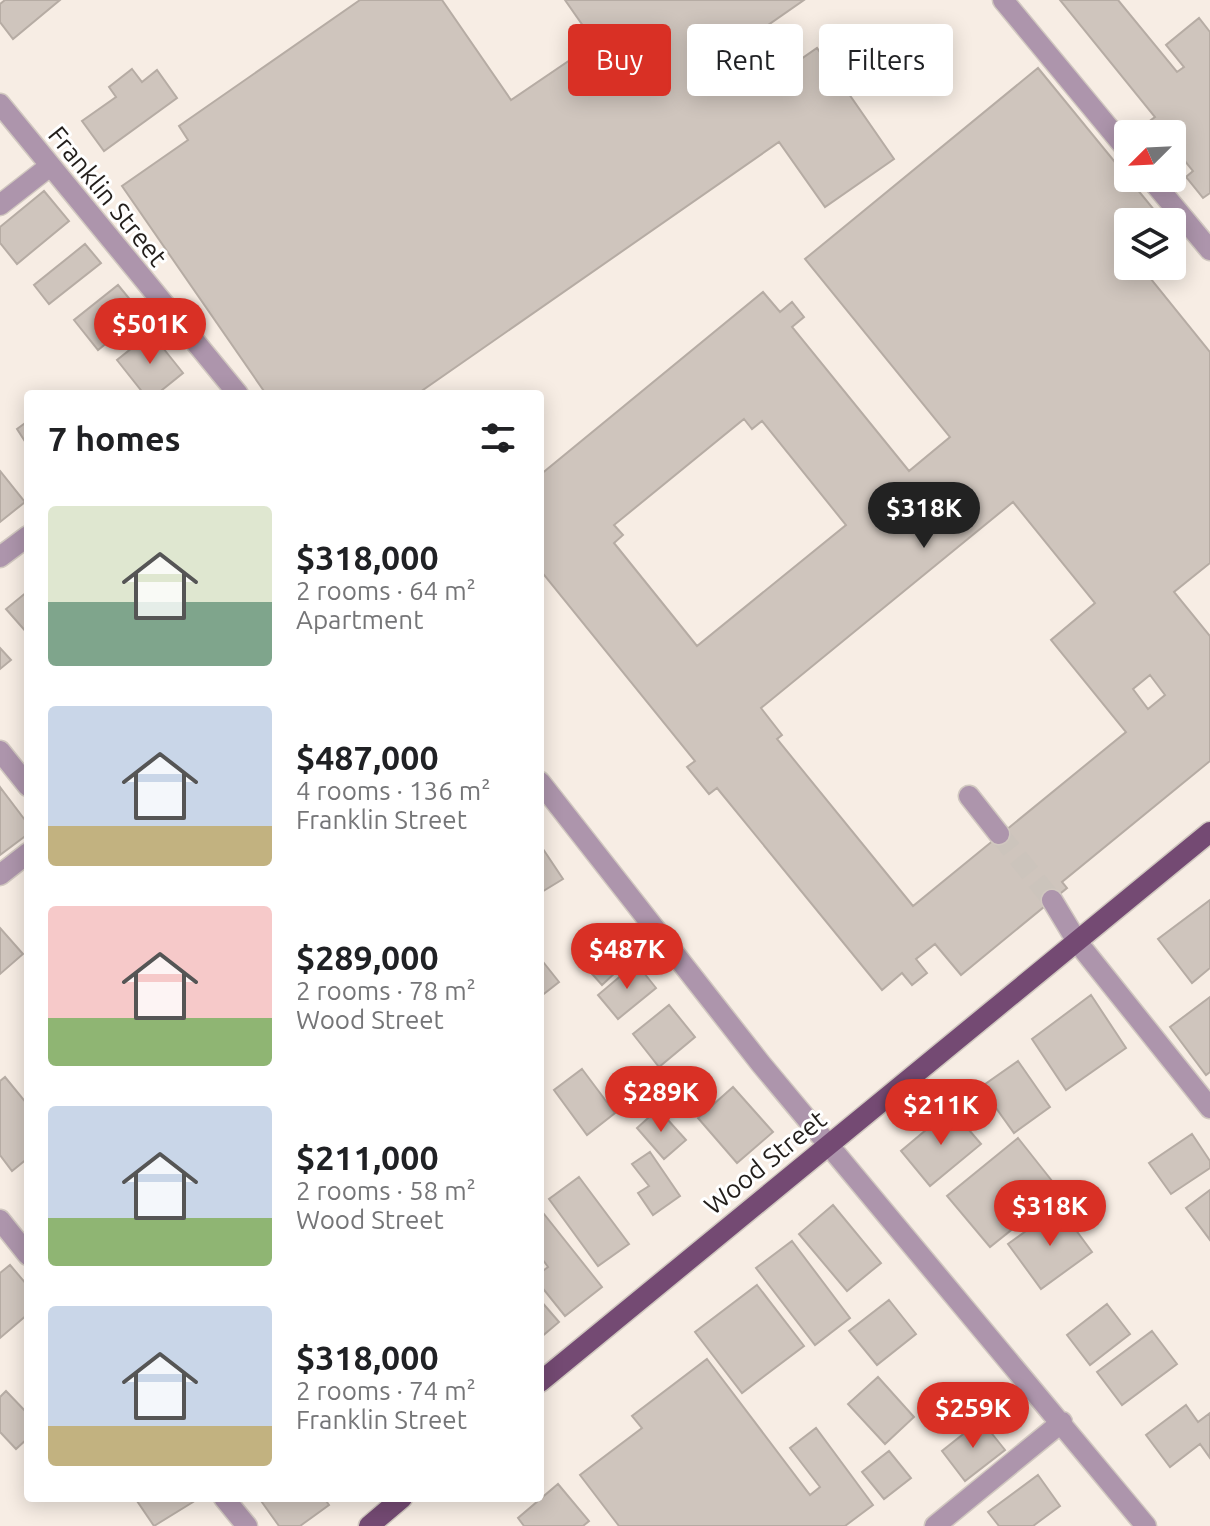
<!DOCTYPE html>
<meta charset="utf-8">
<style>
body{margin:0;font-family:Ubuntu,sans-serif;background:#f6f6f6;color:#202124;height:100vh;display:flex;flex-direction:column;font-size:30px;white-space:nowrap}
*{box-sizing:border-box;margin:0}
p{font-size:26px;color:#757577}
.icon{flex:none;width:44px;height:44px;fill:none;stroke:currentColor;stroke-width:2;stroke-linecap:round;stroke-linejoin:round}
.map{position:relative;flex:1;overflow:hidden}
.sheet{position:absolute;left:24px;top:390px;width:520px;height:1112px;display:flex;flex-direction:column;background:#fff;border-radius:8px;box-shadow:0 4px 20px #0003}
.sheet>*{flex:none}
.top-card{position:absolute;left:568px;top:24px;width:522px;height:72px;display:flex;gap:16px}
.needle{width:52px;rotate:246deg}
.tools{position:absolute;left:1114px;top:120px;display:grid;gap:16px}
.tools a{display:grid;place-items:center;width:72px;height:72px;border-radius:8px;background:#fff;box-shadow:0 4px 20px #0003;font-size:40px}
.price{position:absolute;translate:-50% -68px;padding:0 18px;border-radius:28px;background:#d93025;color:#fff;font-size:26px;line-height:52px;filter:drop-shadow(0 2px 4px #0008)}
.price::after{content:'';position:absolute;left:50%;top:48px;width:24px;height:18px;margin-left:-12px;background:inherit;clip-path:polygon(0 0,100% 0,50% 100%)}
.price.current{background:#222;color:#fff}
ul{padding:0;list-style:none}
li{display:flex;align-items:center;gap:24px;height:200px;padding:0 24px}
li span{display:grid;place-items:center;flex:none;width:224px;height:160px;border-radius:8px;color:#555}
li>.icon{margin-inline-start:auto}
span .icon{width:96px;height:96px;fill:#fffc;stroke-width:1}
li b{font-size:34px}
h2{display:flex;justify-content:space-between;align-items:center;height:96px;padding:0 24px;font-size:34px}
.pill{padding:0 28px;border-radius:8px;background:#fff;box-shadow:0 4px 20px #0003;font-size:28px;line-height:72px}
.pill.current{background:#d93025;color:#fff}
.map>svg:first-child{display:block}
.building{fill:#cfc5bd;stroke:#b6aca4;stroke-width:2;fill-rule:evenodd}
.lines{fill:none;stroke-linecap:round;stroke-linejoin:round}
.minor-tunnel{stroke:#ccc4bc;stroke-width:20;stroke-dasharray:20 10;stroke-linecap:butt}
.minor-casing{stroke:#d1c8c0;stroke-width:23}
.major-casing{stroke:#d1c8c0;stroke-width:23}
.minor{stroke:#ad95ac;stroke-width:20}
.major{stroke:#744a73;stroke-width:20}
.labels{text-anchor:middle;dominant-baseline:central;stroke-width:6;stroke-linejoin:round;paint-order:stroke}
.street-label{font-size:26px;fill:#221e1b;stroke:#fff}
</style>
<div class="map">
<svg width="1210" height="1526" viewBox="0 0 1210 1526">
<rect width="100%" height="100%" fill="#f7ede4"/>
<!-- building -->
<path class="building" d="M5,0H60L13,39L0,22V4Z
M360,0H442L511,100L595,43L565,0H804L751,37L778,75L817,48L894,159L825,207L779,142L423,390L426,394H266L122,186L188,140L179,126Z
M1060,0H1118L1177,72L1184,67L1166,45L1199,18L1210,32V193L1203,198L1186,177L1193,171L1172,145V134H1163L1151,120L1155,117Z
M1038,68L1164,222H1128V266H1155L1146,273L1210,352V563L1174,592L1210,636V761L1062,882L1067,888L961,975L935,944L916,959L927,973L912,985L902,973L882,990L717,788L709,794L687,767L695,761L540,570V475L763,292L780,312L792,302L804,317L792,327L909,471L950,437L805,259ZM744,419L752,429L762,421L846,525L697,646L614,543L623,535L614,525ZM1013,502L1095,603L1051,640L1126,732L913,906L777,739L782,735L761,708ZM1150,675L1165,695L1148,709L1133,689Z
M132,69L142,82L157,70L177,98L104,151L82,121L116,97L109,87Z
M44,191L69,221L17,264L0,243V227Z
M85,244L101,263L49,304L34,285Z
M118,285L142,314L98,350L74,320Z
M151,333L183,373L157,394H144L117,360Z
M28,421V446L17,429Z
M0,471L25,502L0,522Z
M28,591V634L6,609Z
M0,648L11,660L0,669Z
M0,787L28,824V834L0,855Z
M543,849L563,879L540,893V851Z
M1210,900V968L1192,983L1158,939Z
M0,928L23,954L0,974Z
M607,928L632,957L602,985L576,956Z
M540,958L559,982L540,997Z
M636,963L656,988L618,1019L598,995Z
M1091,995L1126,1048L1066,1090L1032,1039Z
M1210,997V1072L1206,1075L1170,1027Z
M669,1005L695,1037L659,1067L633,1034Z
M1018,1061L1050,1107L1014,1133L981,1087Z
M582,1069L615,1113L587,1135L554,1090Z
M5,1077L28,1105V1158L12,1171L0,1155V1081Z
M733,1087L773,1132L737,1163L698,1118Z
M658,1109L686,1140L664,1159L637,1128Z
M951,1109L981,1144L930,1186L901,1151Z
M1192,1134L1210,1161V1168L1171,1194L1149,1163Z
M1018,1138L1060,1191L990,1247L947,1196Z
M650,1152L680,1196L653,1215L638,1193L649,1186L632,1164Z
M579,1177L629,1244L598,1266L549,1199Z
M1210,1190V1240L1186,1208Z
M833,1205L881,1263L847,1291L799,1234Z
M1059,1207L1092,1252L1041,1289L1008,1244Z
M540,1209L602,1287L565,1316L540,1285V1273L548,1267L540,1256Z
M792,1241L850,1318L815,1345L756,1268Z
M10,1265L28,1286V1314L0,1338V1273Z
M757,1285L804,1346L742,1393L695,1332Z
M540,1300L559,1322L540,1338Z
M889,1300L916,1334L877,1365L849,1331Z
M1107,1304L1130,1334L1090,1365L1067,1335Z
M1152,1331L1177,1364L1122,1405L1097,1372Z
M707,1359L810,1495L820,1487L790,1448L816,1428L873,1505L845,1526H619L580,1475L642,1428L632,1416Z
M878,1377L914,1417L885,1444L848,1404Z
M6,1391L28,1414V1438L16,1449L0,1432V1397Z
M1186,1405L1198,1422L1210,1413V1458L1200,1444L1170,1467L1146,1435Z
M981,1420L1005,1450L965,1481L942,1451Z
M889,1451L911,1478L884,1499L862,1472Z
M1038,1475L1060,1506L1033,1526H999L988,1512Z
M558,1484L589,1521L583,1526H524L518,1518Z
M135,1498H190L193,1502L154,1526Z
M259,1498H324L329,1505L300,1526H279Z"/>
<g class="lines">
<!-- minor-tunnel -->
<path class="minor-tunnel" d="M999,834L1052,900"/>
<defs>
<path id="minor" d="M1003,0L1128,151
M0,104L238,394
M1150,178L1210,250
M0,205L50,166
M0,557L28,536
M0,751L28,786
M540,782L761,1064L1146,1526
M969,796L999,834
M0,875L28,853
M1052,900L1078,943L1210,1108
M0,1220L28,1255
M224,1498L247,1526
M935,1526L1062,1422"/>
<path id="major" d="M540,1382L1210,832
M369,1526L402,1498"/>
</defs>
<!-- minor casing -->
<use href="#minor" class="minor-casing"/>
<!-- major casing -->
<use href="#major" class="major-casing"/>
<!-- minor -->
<use href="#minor" class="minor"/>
<!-- major -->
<use href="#major" class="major"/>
</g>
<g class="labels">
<!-- street labels -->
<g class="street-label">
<text transform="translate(108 196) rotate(51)">Franklin Street</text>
<text transform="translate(765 1162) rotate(-39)">Wood Street</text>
</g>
</g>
</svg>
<div class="tools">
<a><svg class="needle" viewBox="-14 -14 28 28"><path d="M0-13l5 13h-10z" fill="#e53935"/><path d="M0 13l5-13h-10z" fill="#757577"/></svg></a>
<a><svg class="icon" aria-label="layers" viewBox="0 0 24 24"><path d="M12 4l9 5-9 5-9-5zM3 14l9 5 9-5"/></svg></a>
</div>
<b class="price" style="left:150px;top:366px">$501K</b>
<b class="price current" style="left:924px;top:550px">$318K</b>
<b class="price" style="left:627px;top:991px">$487K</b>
<b class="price" style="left:661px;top:1134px">$289K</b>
<b class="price" style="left:941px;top:1147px">$211K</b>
<b class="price" style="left:1050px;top:1248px">$318K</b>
<b class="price" style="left:973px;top:1450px">$259K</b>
<div class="top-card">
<a class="pill current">Buy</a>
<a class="pill">Rent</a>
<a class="pill">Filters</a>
</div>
<section class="sheet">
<h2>7 homes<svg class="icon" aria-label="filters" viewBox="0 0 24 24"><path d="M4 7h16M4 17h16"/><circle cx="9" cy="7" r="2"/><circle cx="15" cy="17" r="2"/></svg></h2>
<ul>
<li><span style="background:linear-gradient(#dfe7d0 60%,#7fa58c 0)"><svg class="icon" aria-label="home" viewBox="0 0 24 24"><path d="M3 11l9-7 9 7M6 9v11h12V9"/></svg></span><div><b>$318,000</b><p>2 rooms · 64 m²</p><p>Apartment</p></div></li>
<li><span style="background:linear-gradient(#c9d6e8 75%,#c2b280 0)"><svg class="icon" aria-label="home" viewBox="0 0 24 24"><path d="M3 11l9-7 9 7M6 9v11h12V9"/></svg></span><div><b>$487,000</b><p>4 rooms · 136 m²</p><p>Franklin Street</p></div></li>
<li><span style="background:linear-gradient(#f6c9c9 70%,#8fb573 0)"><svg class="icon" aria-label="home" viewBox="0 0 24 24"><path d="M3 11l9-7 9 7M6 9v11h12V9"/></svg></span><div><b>$289,000</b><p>2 rooms · 78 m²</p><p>Wood Street</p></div></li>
<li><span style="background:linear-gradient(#c9d6e8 70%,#8fb573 0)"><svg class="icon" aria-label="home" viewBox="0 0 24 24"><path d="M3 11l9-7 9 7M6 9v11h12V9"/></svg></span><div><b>$211,000</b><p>2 rooms · 58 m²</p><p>Wood Street</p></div></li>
<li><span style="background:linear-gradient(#c9d6e8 75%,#c2b280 0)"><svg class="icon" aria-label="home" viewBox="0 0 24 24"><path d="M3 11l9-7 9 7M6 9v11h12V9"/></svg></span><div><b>$318,000</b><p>2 rooms · 74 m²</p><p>Franklin Street</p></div></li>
</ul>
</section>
</div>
